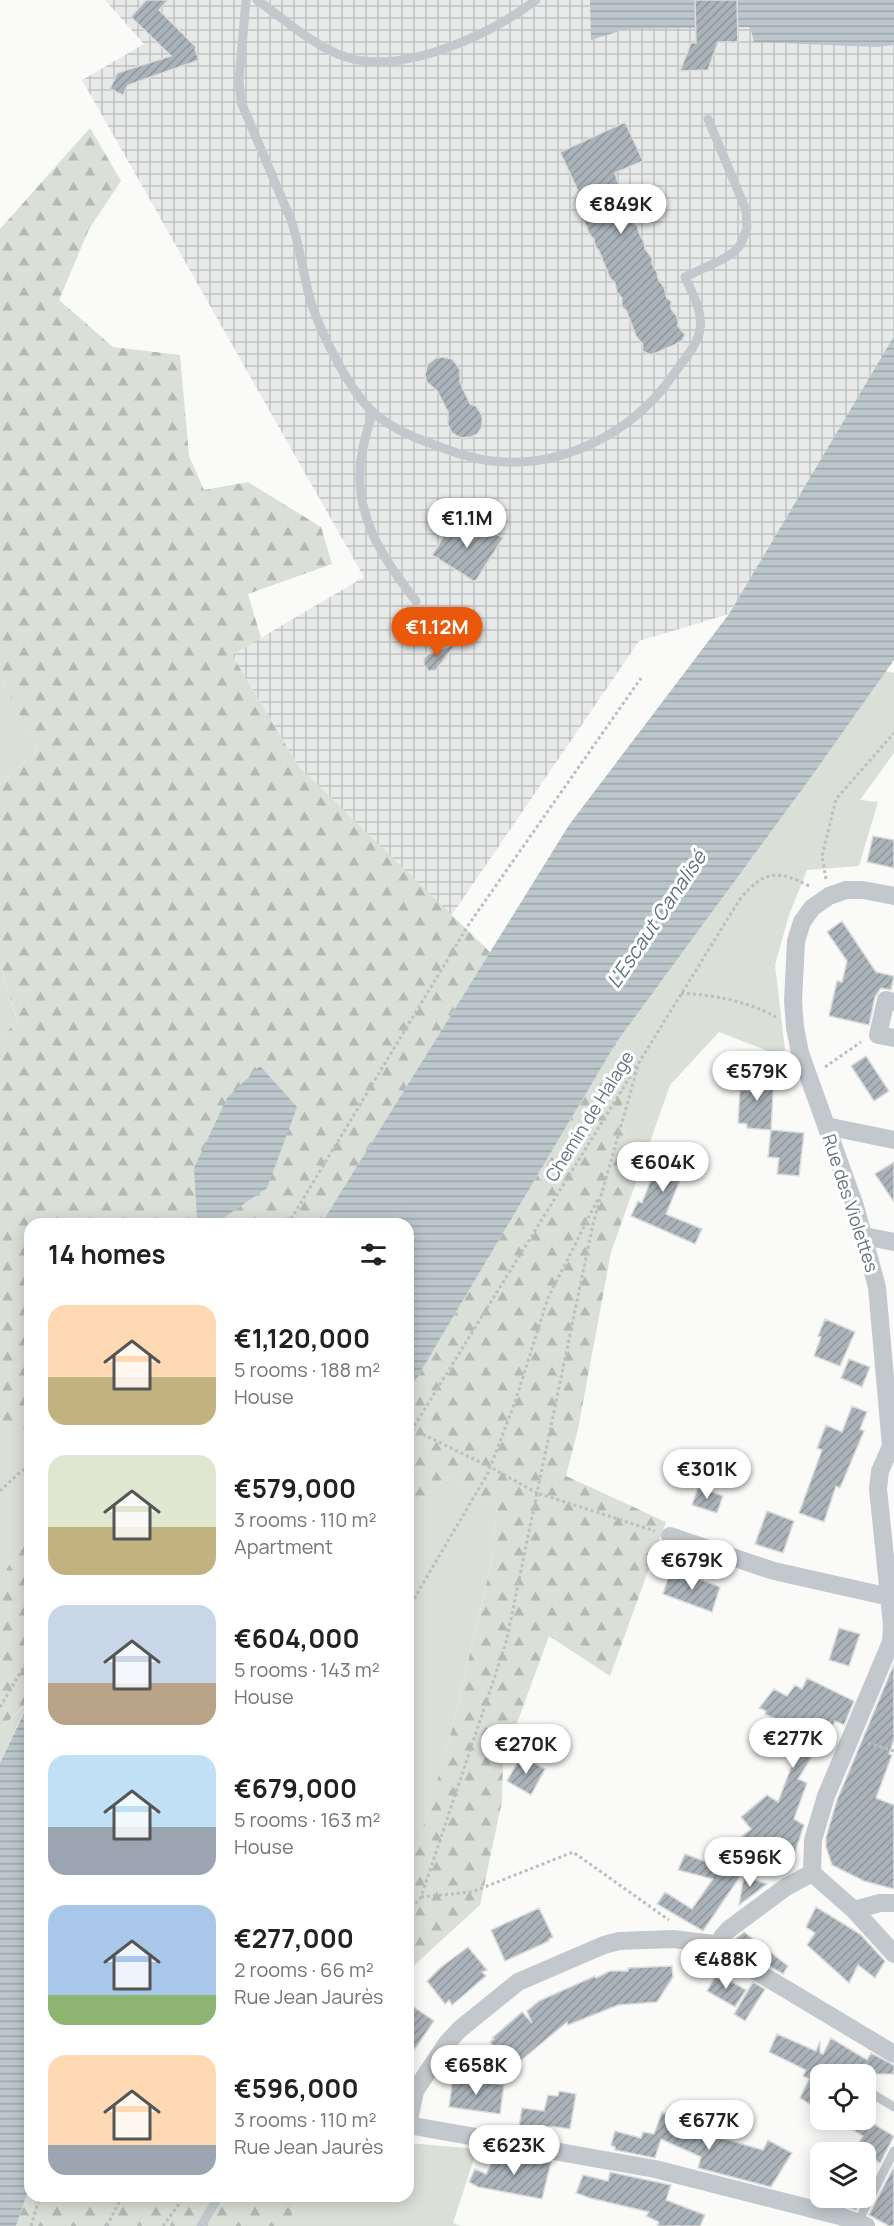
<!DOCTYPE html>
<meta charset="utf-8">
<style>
body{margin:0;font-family:Manrope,sans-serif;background:#f6f6f6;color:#222;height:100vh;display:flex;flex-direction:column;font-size:22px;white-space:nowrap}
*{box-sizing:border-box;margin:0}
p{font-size:20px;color:#767676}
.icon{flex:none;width:33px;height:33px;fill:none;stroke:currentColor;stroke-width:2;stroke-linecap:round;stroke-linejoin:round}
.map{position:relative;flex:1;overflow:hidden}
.side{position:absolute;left:24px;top:1218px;width:390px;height:984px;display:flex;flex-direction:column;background:#fff;border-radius:18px;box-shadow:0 3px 15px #0003}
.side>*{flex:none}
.fabs{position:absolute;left:810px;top:2064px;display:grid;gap:12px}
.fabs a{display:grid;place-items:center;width:66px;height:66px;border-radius:12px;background:#fff;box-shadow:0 3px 15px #0003;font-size:30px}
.price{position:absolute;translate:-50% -51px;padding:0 14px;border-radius:21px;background:#fff;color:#222;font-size:20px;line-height:39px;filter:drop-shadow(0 2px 3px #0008)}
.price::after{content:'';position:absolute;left:50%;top:36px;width:18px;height:14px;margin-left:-9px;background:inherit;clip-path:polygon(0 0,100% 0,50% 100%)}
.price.on{background:#ea580c;color:#fff}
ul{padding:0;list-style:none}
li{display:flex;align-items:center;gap:18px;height:150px;padding:0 24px}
li span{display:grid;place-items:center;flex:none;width:168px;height:120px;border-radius:18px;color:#555}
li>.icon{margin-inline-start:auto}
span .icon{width:72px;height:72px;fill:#fffc;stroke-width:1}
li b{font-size:26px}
h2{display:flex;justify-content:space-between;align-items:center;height:72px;padding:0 24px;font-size:26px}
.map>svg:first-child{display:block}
.industrial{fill:url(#industrial-grid)}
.grass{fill:#dadfd7}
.forest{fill:url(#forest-firs)}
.water{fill:url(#water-rules)}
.building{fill:url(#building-hatch);stroke:#dcdcda;stroke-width:1.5}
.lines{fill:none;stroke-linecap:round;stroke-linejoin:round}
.path{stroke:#bbbfc2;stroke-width:3;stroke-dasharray:3 3;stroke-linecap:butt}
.lane{stroke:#c3c8cc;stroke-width:9}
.street{stroke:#c3c8cc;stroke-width:18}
.labels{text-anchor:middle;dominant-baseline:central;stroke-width:6;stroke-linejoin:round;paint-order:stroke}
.street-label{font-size:18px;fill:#657683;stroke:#fff}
.water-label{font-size:20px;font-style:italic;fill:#60757c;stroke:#fff}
</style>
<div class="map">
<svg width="894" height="2226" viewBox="0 0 894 2226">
<defs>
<pattern id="industrial-grid" width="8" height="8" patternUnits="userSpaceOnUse" patternTransform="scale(1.5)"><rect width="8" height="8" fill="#e8e9e9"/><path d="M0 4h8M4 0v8" fill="none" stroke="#c0c1c2"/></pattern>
<pattern id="forest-firs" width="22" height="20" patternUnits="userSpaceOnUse" patternTransform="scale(1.5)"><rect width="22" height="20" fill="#dadfd7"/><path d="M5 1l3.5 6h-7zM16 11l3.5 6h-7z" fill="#b4b9b4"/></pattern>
<pattern id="water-rules" width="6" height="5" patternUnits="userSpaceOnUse" patternTransform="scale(1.5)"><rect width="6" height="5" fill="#bbc7cb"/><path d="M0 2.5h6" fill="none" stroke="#9ca6aa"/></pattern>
<pattern id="building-hatch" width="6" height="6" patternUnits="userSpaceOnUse" patternTransform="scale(1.5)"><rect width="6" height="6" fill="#aab3b9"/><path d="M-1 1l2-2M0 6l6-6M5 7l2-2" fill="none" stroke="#8e969c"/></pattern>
</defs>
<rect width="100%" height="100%" fill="#fafaf8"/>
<!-- industrial -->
<path class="industrial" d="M105,0H894V336L729,614L639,641L451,916L299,767L232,655L364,577L82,80L144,44Z"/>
<!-- grass -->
<path class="grass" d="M886,671L894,673V753L860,800L878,802L859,866L807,870L789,915L775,965L786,1058L719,1032L670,1085L631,1196L616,1043L809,780Z
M0,676L37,751L0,785Z
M0,962L17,1021L0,1040Z
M24,1427L30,1436V1528L0,1581V1441Z
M448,1476L497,1506L492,1559L448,1746L416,1850L408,1856V1511Z
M27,1704L0,1763V1729Z
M408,2143L477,2149L453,2223L461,2226H289L297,2196H408Z"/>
<!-- forest -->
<path class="forest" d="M90,128L121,181L89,229L59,300L113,347L180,355L189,456L204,490L248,482L321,527L332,564L248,594L261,638L232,655L299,767L490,952L321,1224H30V1436L24,1428L0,1441V1040L17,1020L0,962V785L37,751L0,676V229Z
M616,1043L631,1196L611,1252L578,1429L566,1476L666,1522L610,1676L549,1636L503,1761L502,1801L480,1905L408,1971V1856L416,1849L448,1746L492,1560L497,1506L448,1476L408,1511V1393Z
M30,1528V1700L0,1729V1581Z
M30,2185V2196H297L289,2226H16Z"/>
<!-- water -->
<path class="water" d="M590,0H894V45L876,47L754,42L750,27L626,29L591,40Z
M894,336V660L809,780L616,1043L408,1393V1224H321L569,825L729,614Z
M260,1066L297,1107L267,1188L216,1223L197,1218L194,1168L227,1098Z
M30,1700V2185L16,2226H0V1763Z"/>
<!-- building -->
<path class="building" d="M146,0H168L159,10L196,47L195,49L199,60L128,85L123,95L110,89L117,73L171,56L131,17Z
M695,0H737L738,42H718L708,70L680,71L691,43H696Z
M625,122L643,161L615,173L621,193L625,198V206L632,214V222L637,226L640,235L644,242L645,249L652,258V264L657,272L658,279L664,287L667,298L671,301V309L678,318V326L685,335L681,342L651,355L642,351L643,345L636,336L626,310L622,307V298L617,293L615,283L610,278L599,251L595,246L594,239L589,234L587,227L581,217V212L574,204L575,197L578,191L560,152Z
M442,357L452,359L457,365L460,370V382L470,404L476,406L482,415V427L477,434L471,437L461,438L452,433L448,425V412L437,391L426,381L425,375L427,365L436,358Z
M456,517L484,535L488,529L503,538L475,582L432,555Z
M456,644L436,670L429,671L424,666V658L428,654Z
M873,836L894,840V868L867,862Z
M842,921L876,972L894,976L891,990L881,988L875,997L869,1025L829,1016L837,981L842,982L847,961L827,932Z
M866,1056L889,1091L874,1101L851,1066Z
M751,1072L774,1074L771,1130L747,1128V1124L738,1123L740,1090H749Z
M771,1130L804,1133L799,1176L777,1174L779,1158L768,1157Z
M649,1143L677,1152L674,1160L687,1164L683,1178H681L666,1214L702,1229L695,1244L631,1216L638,1201L642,1203L652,1177L640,1172Z
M894,1162V1202L875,1174Z
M825,1319L855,1332L840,1366L814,1356L821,1337L818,1336Z
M849,1359L870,1367L862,1387L841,1378Z
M852,1406L867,1412L860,1429L864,1431L840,1488L836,1486L824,1522L799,1513L822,1450L817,1448L826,1425L842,1432Z
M698,1487L723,1496L717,1513L692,1505Z
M767,1511L794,1521L783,1553L755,1544Z
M670,1572L679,1575L680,1572L720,1587L712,1612L663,1594Z
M839,1628L860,1634L849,1666L829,1660Z
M894,1664V1739L889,1754L892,1755L876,1798L894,1805V1889L864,1881L832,1865L826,1847V1837L837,1800Z
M807,1678L854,1701L844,1725L835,1721L823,1745V1739L798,1779L807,1783L794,1819L804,1825L792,1862L780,1870L739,1844L744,1840L741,1837L751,1829L741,1817L767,1795L778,1802L795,1757L792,1755L806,1733L765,1714L766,1711L759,1708L774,1689L787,1696L795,1685L802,1689Z
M521,1756L545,1769L531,1795L507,1781Z
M685,1854L741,1875L703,1931L657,1904L665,1892L692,1909L713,1879L678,1870Z
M744,1876L767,1884L739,1905Z
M816,1907L860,1934L885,1961L875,1978L858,1965L849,1983L807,1945L815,1933L806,1927Z
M539,1908L553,1937L549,1939V1941L505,1961L491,1930Z
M744,1932L788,1966L783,1974L737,1947L733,1941Z
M468,1947L487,1970L482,1972L486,1976L452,2005L449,2000L445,2004L427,1981L440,1968Z
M672,1966L673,1977L657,2002L618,2005L568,2025L567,2022L512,2068L490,2042L494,2039L492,2038L522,2012L532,2023L527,2011L539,2001L595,1976L596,1978L610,1971H628V1968Z
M717,1973L746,1990L735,2007L707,1991Z
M753,1982L765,1989L745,2021L734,2014Z
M408,2003L434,2021L408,2059Z
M777,2034L816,2051L820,2041V2053L823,2054L831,2038L867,2060L871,2053L894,2065V2074H820V2111L800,2098L809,2079L803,2076L806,2070L769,2052Z
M453,2077L504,2085L500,2114L449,2107Z
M559,2091L576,2094L570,2129L549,2126L546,2138L518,2133L522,2108L544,2111L548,2095L558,2096Z
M662,2112L671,2117L672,2114L706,2130L704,2133L763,2150L768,2140L792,2153L771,2187L698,2168L701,2157L661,2139L655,2158L615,2150V2147L611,2145L615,2131L641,2138L643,2132L654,2134Z
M836,2120H867L894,2136L880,2163L866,2155V2152L855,2149L863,2136Z
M497,2152L551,2162L542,2199L478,2187L469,2182L475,2169L486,2174Z
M894,2166V2226H889L869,2215Z
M610,2172L671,2185L666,2200L705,2215L700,2226H657L659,2222L646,2216L649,2212L590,2198L576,2193L583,2175L608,2181Z
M838,2198H863L856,2210L843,2205L844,2201Z"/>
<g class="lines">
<!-- path -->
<path class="path" d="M826,879L822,856L836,799L894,733
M681,993C714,995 747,1001 776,1017
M825,1067L861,1042
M288,1224L469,924L641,678
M412,1429L490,1467L537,1493L593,1224L638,1066
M408,1436L740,899C765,869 779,870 811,887
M0,1491L18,1474L30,1466
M408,1609L488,1473L515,1402L548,1298L599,1197
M0,1707L30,1656
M868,1743L894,1751
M421,1897L472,1892L573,1852L669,1920
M408,1913L421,1897L506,1643L537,1493L655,1531
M31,2226L40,2196
M107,2226L122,2196
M163,2226L185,2196"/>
<!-- lane -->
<path class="lane" d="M246,0L239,80L241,102L291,220C299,243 302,267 308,291C316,324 343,378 365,404C384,425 409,436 435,445C453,452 472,459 492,461C562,469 633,433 673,375C682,362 698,345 700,329C703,311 692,293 685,277L723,259L734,252L741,244L747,228L746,210L708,119
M257,0C284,19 316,48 346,57C403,76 491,34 536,0
M373,412C369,425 364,439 362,453C351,511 382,558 416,601
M866,2090L894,2107
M858,2222L894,2151
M201,2226L219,2196"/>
<!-- street -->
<path class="street" d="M894,1002L886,1000L878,1035L894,1038
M826,1126L894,1140
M864,1236L894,1242
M670,1536L774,1571L894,1598
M812,1873L813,1840L826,1796L891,1642L892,1625L878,1489L880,1471L891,1446L877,1287L855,1206L800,1053L795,1027L793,1001L796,941L802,922L812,908L829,896L846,890H863L894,896
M812,1873L854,1910L894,1954
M854,1910L880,1903H894
M722,1945V1937L728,1930L786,1887L812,1873
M408,2125L415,2091L447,2043L460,2029L518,1982L604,1945L619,1941L673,1939L722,1945L729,1955L894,2054
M408,2125L655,2169L840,2216L866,2226"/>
</g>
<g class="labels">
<!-- street labels -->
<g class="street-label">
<text transform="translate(589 1116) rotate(-58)">Chemin de Halage</text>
<text transform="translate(851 1203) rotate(72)">Rue des Violettes</text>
</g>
<!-- water labels -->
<g class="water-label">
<text transform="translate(656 919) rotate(-56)">L'Escaut Canalisé</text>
</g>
</g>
</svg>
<div class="fabs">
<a><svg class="icon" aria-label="locate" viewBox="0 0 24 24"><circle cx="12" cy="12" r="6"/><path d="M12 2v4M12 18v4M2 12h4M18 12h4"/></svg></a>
<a><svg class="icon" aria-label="layers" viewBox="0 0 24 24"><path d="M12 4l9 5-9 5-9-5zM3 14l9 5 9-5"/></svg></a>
</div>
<b class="price" style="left:621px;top:235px">€849K</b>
<b class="price" style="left:467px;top:549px">€1.1M</b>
<b class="price on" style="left:437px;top:658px">€1.12M</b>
<b class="price" style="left:757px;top:1102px">€579K</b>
<b class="price" style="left:663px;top:1193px">€604K</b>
<b class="price" style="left:707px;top:1500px">€301K</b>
<b class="price" style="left:692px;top:1591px">€679K</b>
<b class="price" style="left:793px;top:1769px">€277K</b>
<b class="price" style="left:526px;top:1775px">€270K</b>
<b class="price" style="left:750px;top:1888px">€596K</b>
<b class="price" style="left:726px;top:1990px">€488K</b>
<b class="price" style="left:476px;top:2096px">€658K</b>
<b class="price" style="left:709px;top:2151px">€677K</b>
<b class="price" style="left:514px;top:2176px">€623K</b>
<section class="side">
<h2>14 homes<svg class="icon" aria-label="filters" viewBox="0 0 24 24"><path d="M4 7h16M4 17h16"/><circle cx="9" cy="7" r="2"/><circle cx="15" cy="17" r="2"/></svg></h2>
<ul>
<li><span style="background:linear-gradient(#ffd9b3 60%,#c2b280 0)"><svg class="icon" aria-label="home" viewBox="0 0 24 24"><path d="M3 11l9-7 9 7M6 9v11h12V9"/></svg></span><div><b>€1,120,000</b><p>5 rooms · 188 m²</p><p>House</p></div></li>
<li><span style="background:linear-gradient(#dfe7d0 60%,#c2b280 0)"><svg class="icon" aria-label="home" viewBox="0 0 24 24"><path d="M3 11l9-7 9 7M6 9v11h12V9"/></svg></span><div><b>€579,000</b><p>3 rooms · 110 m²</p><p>Apartment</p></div></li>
<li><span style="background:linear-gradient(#c9d6e8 65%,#b9a48a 0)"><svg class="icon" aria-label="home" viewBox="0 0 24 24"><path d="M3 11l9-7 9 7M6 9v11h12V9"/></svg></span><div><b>€604,000</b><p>5 rooms · 143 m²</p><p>House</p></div></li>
<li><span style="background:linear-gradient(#bfe0f5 60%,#9aa5b1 0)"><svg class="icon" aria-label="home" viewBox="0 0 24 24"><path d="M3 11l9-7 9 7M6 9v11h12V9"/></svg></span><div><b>€679,000</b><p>5 rooms · 163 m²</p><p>House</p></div></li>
<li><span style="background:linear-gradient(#a9c7e8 75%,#8fb573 0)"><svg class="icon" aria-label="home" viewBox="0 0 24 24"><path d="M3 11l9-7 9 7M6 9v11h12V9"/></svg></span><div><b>€277,000</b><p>2 rooms · 66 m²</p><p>Rue Jean Jaurès</p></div></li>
<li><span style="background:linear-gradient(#ffd9b3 75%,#9aa5b1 0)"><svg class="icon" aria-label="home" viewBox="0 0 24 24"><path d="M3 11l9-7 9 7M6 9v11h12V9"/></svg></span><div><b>€596,000</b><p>3 rooms · 110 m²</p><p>Rue Jean Jaurès</p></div></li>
</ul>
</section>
</div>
